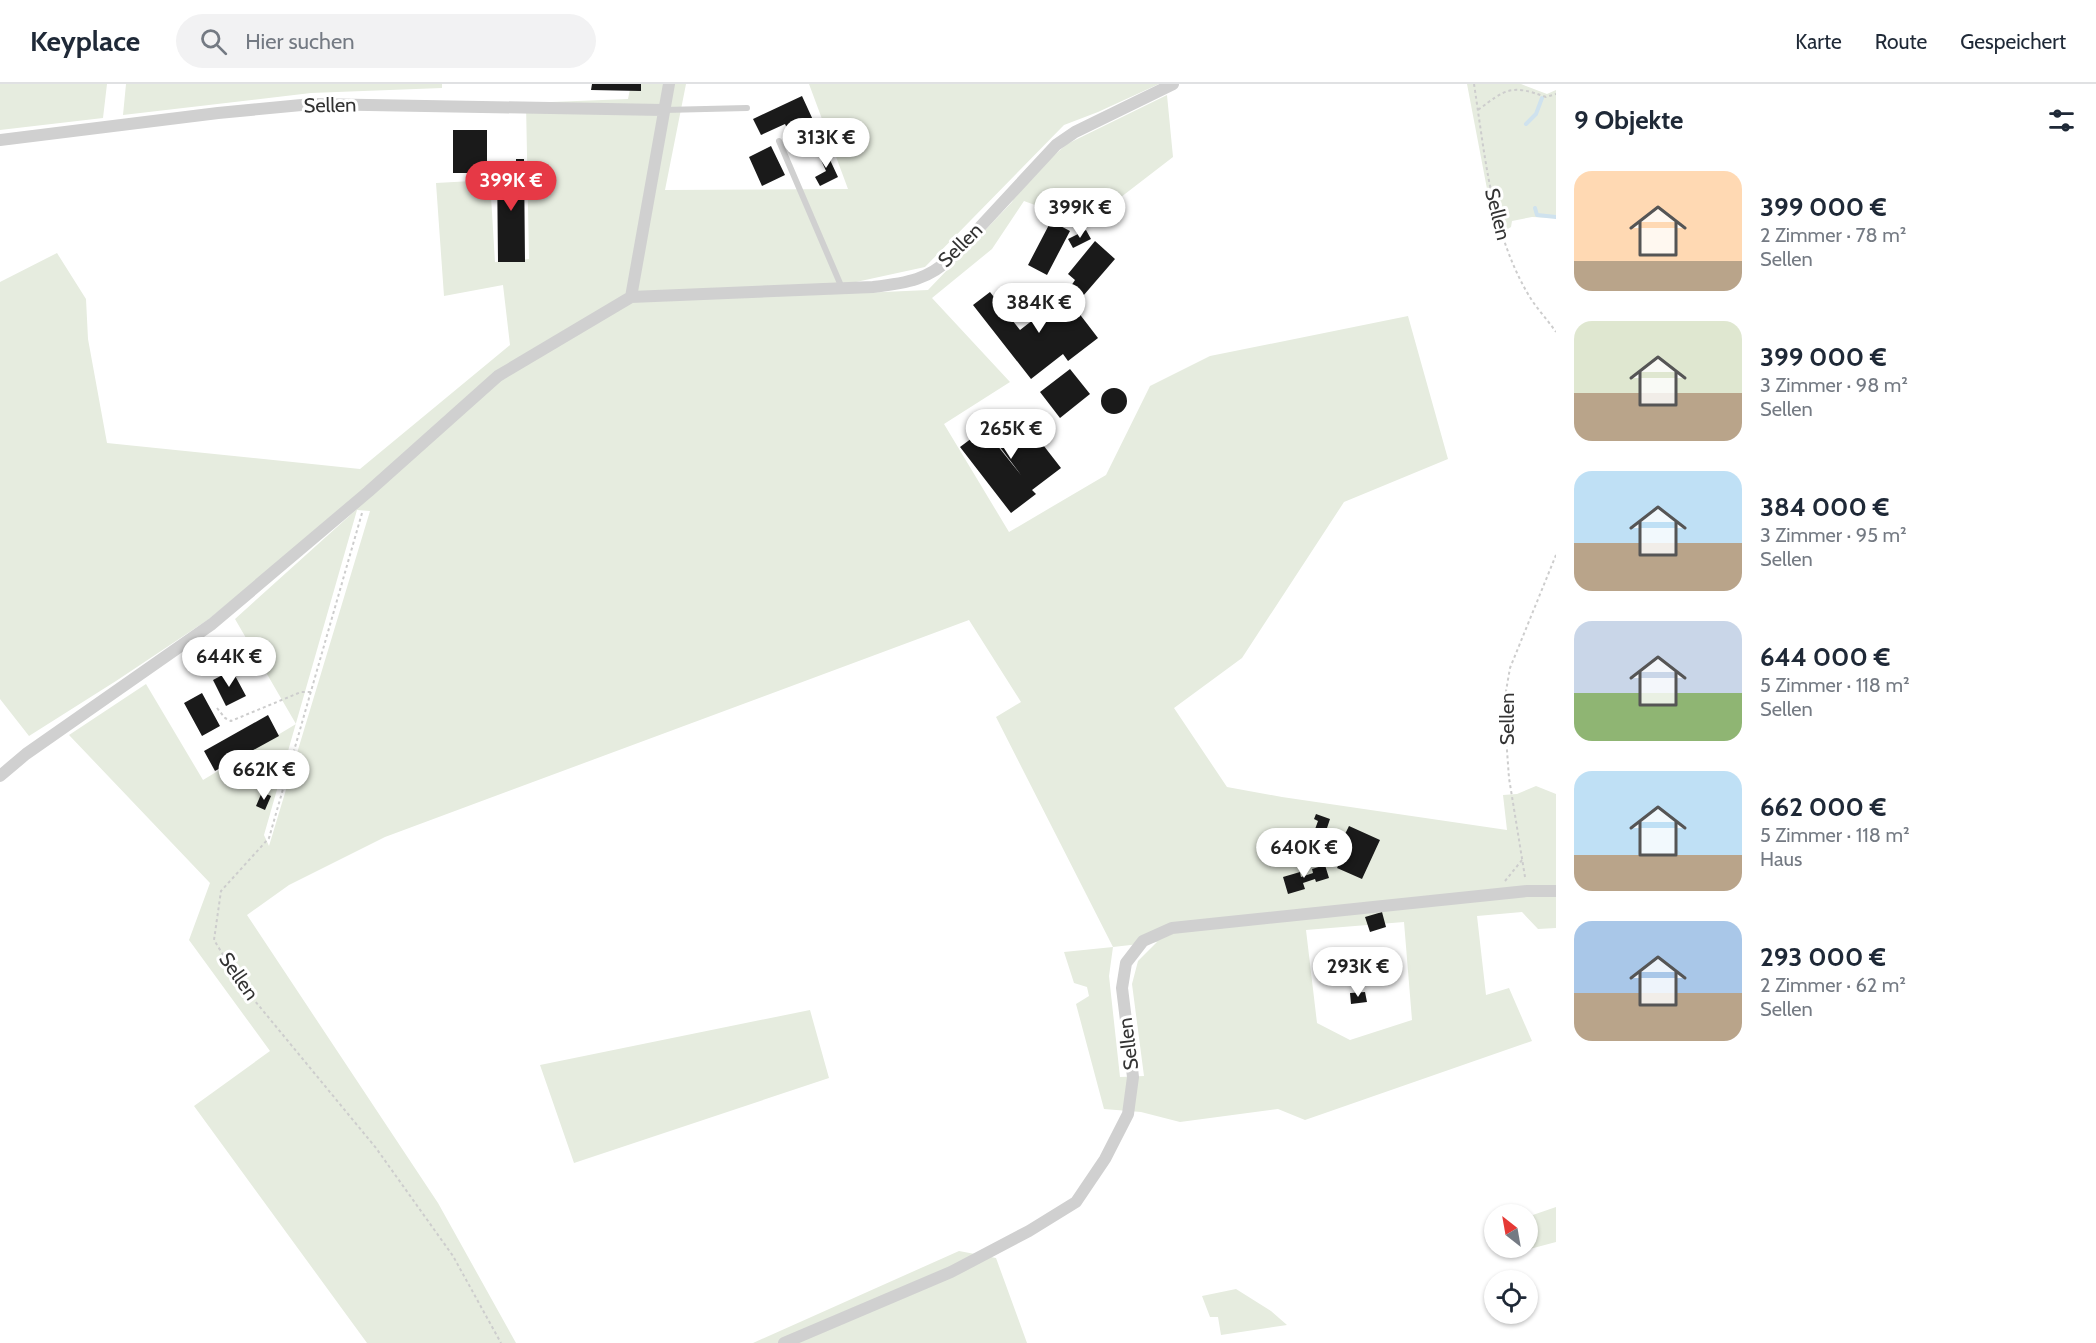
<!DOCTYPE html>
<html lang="de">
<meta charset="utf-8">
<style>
body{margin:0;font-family:Cabin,sans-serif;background:#f2f2f3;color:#1f2937;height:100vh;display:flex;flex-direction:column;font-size:22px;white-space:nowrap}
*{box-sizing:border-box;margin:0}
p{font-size:20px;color:#747a83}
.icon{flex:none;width:33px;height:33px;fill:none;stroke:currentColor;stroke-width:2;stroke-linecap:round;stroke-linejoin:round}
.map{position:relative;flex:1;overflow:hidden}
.drawer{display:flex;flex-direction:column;background:#fff;width:540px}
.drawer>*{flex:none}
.needle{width:39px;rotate:329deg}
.buttons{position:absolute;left:1484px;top:1120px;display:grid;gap:12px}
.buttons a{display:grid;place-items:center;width:54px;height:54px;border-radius:50%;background:#fff;box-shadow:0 2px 4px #0004;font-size:30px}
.price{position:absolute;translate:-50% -51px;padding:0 14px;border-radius:21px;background:#fff;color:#222;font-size:20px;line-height:39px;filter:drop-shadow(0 2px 3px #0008)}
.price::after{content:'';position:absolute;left:50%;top:36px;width:18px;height:14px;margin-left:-9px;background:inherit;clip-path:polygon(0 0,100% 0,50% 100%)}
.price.active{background:#e63946;color:#fff}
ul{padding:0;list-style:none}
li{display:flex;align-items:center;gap:18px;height:150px;padding:0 18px}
li span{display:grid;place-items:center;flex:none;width:168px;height:120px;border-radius:18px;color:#555}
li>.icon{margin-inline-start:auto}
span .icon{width:72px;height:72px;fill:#fffc;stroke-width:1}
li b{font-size:26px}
h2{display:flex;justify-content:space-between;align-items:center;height:72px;padding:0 18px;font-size:26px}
header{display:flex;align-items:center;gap:36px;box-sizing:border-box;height:84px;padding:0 30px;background:#fff;border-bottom:2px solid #e0e1e3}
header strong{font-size:28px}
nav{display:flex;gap:33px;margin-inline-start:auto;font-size:21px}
.search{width:420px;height:54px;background:#f2f2f3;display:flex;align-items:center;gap:15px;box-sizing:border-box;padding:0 21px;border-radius:33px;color:#747a83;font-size:22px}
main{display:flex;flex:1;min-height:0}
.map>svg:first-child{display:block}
.green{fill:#e6ecdf;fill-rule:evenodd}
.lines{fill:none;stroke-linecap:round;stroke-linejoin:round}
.stream{stroke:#cfe2ee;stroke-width:4}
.building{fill:#1a1a1a}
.path{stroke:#cdcdcd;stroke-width:2;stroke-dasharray:3 3;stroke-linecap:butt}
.service{stroke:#d0d0d0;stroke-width:6}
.minor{stroke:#d0d0d0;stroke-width:12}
.labels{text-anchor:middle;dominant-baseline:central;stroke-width:6;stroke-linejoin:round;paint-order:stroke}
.street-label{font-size:20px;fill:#333;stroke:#fff}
</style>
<header>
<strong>Keyplace</strong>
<div class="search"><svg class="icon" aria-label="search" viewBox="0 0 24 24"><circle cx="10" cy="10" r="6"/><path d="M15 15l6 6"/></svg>Hier suchen</div>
<nav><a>Karte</a><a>Route</a><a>Gespeichert</a></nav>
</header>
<main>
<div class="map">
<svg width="1556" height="1259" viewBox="0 0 1556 1259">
<rect width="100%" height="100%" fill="#fff"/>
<!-- green -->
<path class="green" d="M0,0H107L103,34L0,46Z
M126,0H442V4L311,9L123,31Z
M631,0H686L665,106L848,105L809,0H1159L1098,28L1064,41L925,183L856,198L861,209L928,206L1012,118L1020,101L1067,60L1167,11L1173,73L1086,140L1024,117L992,165L932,214L1010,298L944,340L1009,448L1106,391L1150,302L1210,272L1408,232L1448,375L1344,418L1242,574L1174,624L1227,703L1282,713L1507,746L1503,711L1517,710L1536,702L1556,710V844L1538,845L1522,828L1477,832L1486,911L1509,904L1532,957L1305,1036L1278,1025L1180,1038L1141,1028L1104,1025L1076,920L1089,912L1087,903L1074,899L1064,868L1113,863L996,633L1021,618L969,536L385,753L289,801L247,831L438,1119L516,1259H367L194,1022L270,967L189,856L210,799L69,651L146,600L203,696L296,640L235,535L357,425L351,418L209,535L116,597L29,652L0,615V198L57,169L86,215L88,255L107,359L360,385L510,261L503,201L444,212L436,99L490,96L495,178L529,175L526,19L628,15ZM357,426L370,427L269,762L264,751ZM1404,838L1412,936L1350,956L1317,939L1306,846ZM1157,858L1138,877L1132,900L1144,992L1120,993L1109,892L1113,863Z
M1467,0H1521L1547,10L1556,6V134L1532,133L1512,137L1511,143L1496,152Z
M810,926L829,994L574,1079L540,981Z
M1556,1123V1158L1503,1172L1501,1164H1527V1133Z
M959,1167L996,1174L1027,1259H753Z
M1236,1205L1271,1227L1287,1241L1221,1251L1218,1233H1210L1202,1212Z"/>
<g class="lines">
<!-- stream -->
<path class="stream" d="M1526,40L1536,30L1542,14
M1535,124L1537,131L1556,133"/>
</g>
<!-- building -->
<path class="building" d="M592,0H641V7L591,6Z
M802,12L819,49L795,60L785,40L761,51L753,35Z
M453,46H487V89H453Z
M771,62L785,91L762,102L749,73Z
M824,63L838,93L820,102L815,93L826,87L817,67Z
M516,75H524L525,178H498L497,80L516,79Z
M1051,137L1070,147L1047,191L1028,181Z
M1086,146L1091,155L1073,164L1068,155Z
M1095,157L1115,175L1083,212L1071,202L1075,196L1068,190Z
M990,208L1020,246L1065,211L1098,254L1068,277L1063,270L1031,295L973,221Z
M1070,285L1090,310L1060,334L1040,308Z
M1101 317a13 13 0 1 1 26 0a13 13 0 1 1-26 0Z
M1016,326L1061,384L1032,406L1036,410L1011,429L960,363L984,345L1021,391L988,347Z
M232,586L246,612L226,622L213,596Z
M202,609L220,642L202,652L184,619Z
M268,631L279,652L215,687L204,667Z
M262,708L271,712L265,726L256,722Z
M1316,730L1330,735L1322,759L1299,751L1302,744L1314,748L1318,737L1314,735Z
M1349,742L1380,756L1362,795L1337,784L1350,757L1343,754Z
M1290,760L1306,762L1304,778L1287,776Z
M1325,781L1329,794L1316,798L1315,795L1303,799L1305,805L1288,810L1283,793L1300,788L1301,793L1313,789L1312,785Z
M1382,828L1386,843L1370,848L1365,833Z
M1382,870L1386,892L1345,898L1341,876Z
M1365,908L1367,918L1351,920L1350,909Z"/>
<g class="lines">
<!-- path -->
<path class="path" d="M1474,0C1485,71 1491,147 1528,210C1536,224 1547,235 1556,248
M1478,26C1506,5 1511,0 1546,13L1556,10
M362,429L269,754L221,807L214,856L241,900L376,1064L453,1172L501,1259
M217,624L225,634L231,637L301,608H311
M1525,793L1509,694L1505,639L1506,607L1510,584L1556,471
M1505,797L1522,776"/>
<!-- service -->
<path class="service" d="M664,26L747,24
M779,57L842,204"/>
<!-- minor -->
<path class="minor" d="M669,0L631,213L873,203C907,199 929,196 954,171L1056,61L1075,48L1173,0
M0,56L218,29L312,20L663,26
M0,692L26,670L212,540L368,408L498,292L631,213
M784,1259L951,1188L1029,1147L1076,1118L1105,1075L1128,1030L1133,993L1122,904L1126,879L1143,857L1172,844L1527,807H1556"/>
</g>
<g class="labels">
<!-- street labels -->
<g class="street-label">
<text transform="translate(330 21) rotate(-1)">Sellen</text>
<text transform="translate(1498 130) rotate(76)">Sellen</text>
<text transform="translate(960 161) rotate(-45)">Sellen</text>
<text transform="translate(1507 635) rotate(-90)">Sellen</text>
<text transform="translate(239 892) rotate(55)">Sellen</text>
<text transform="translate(1128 960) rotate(-97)">Sellen</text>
</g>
</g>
</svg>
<div class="buttons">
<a><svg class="needle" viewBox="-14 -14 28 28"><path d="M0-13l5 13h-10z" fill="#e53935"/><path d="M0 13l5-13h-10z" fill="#747a83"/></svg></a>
<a><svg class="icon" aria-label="locate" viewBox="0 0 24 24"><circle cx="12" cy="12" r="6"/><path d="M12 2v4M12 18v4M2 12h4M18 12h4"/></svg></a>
</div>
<b class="price" style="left:826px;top:85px">313K €</b>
<b class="price active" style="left:511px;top:128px">399K €</b>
<b class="price" style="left:1080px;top:155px">399K €</b>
<b class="price" style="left:1039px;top:250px">384K €</b>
<b class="price" style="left:1011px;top:376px">265K €</b>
<b class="price" style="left:229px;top:604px">644K €</b>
<b class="price" style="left:264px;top:717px">662K €</b>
<b class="price" style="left:1304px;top:795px">640K €</b>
<b class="price" style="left:1358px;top:914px">293K €</b>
</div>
<section class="drawer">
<h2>9 Objekte<svg class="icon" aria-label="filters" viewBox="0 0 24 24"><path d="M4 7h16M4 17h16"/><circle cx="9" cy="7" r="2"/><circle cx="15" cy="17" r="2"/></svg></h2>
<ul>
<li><span style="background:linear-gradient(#ffd9b3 75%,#b9a48a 0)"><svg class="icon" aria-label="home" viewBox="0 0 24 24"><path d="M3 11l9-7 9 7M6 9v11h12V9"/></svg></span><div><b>399 000 €</b><p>2 Zimmer · 78 m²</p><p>Sellen</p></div></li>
<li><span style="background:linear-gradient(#dfe7d0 60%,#b9a48a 0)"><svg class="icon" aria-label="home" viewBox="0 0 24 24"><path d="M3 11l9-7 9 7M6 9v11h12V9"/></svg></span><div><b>399 000 €</b><p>3 Zimmer · 98 m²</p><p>Sellen</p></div></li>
<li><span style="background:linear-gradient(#bfe0f5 60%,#b9a48a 0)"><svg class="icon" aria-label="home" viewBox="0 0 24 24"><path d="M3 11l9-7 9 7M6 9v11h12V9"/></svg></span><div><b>384 000 €</b><p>3 Zimmer · 95 m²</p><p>Sellen</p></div></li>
<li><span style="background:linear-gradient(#c9d6e8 60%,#8fb573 0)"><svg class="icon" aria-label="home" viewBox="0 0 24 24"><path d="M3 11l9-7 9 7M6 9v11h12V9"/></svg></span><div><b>644 000 €</b><p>5 Zimmer · 118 m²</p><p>Sellen</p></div></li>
<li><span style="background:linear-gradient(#bfe0f5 70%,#b9a48a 0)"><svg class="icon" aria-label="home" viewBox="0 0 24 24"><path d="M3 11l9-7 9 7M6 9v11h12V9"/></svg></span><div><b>662 000 €</b><p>5 Zimmer · 118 m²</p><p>Haus</p></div></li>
<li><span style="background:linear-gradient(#a9c7e8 60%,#b9a48a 0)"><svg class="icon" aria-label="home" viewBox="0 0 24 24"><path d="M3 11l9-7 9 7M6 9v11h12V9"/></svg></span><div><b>293 000 €</b><p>2 Zimmer · 62 m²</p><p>Sellen</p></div></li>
</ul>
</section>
</main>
